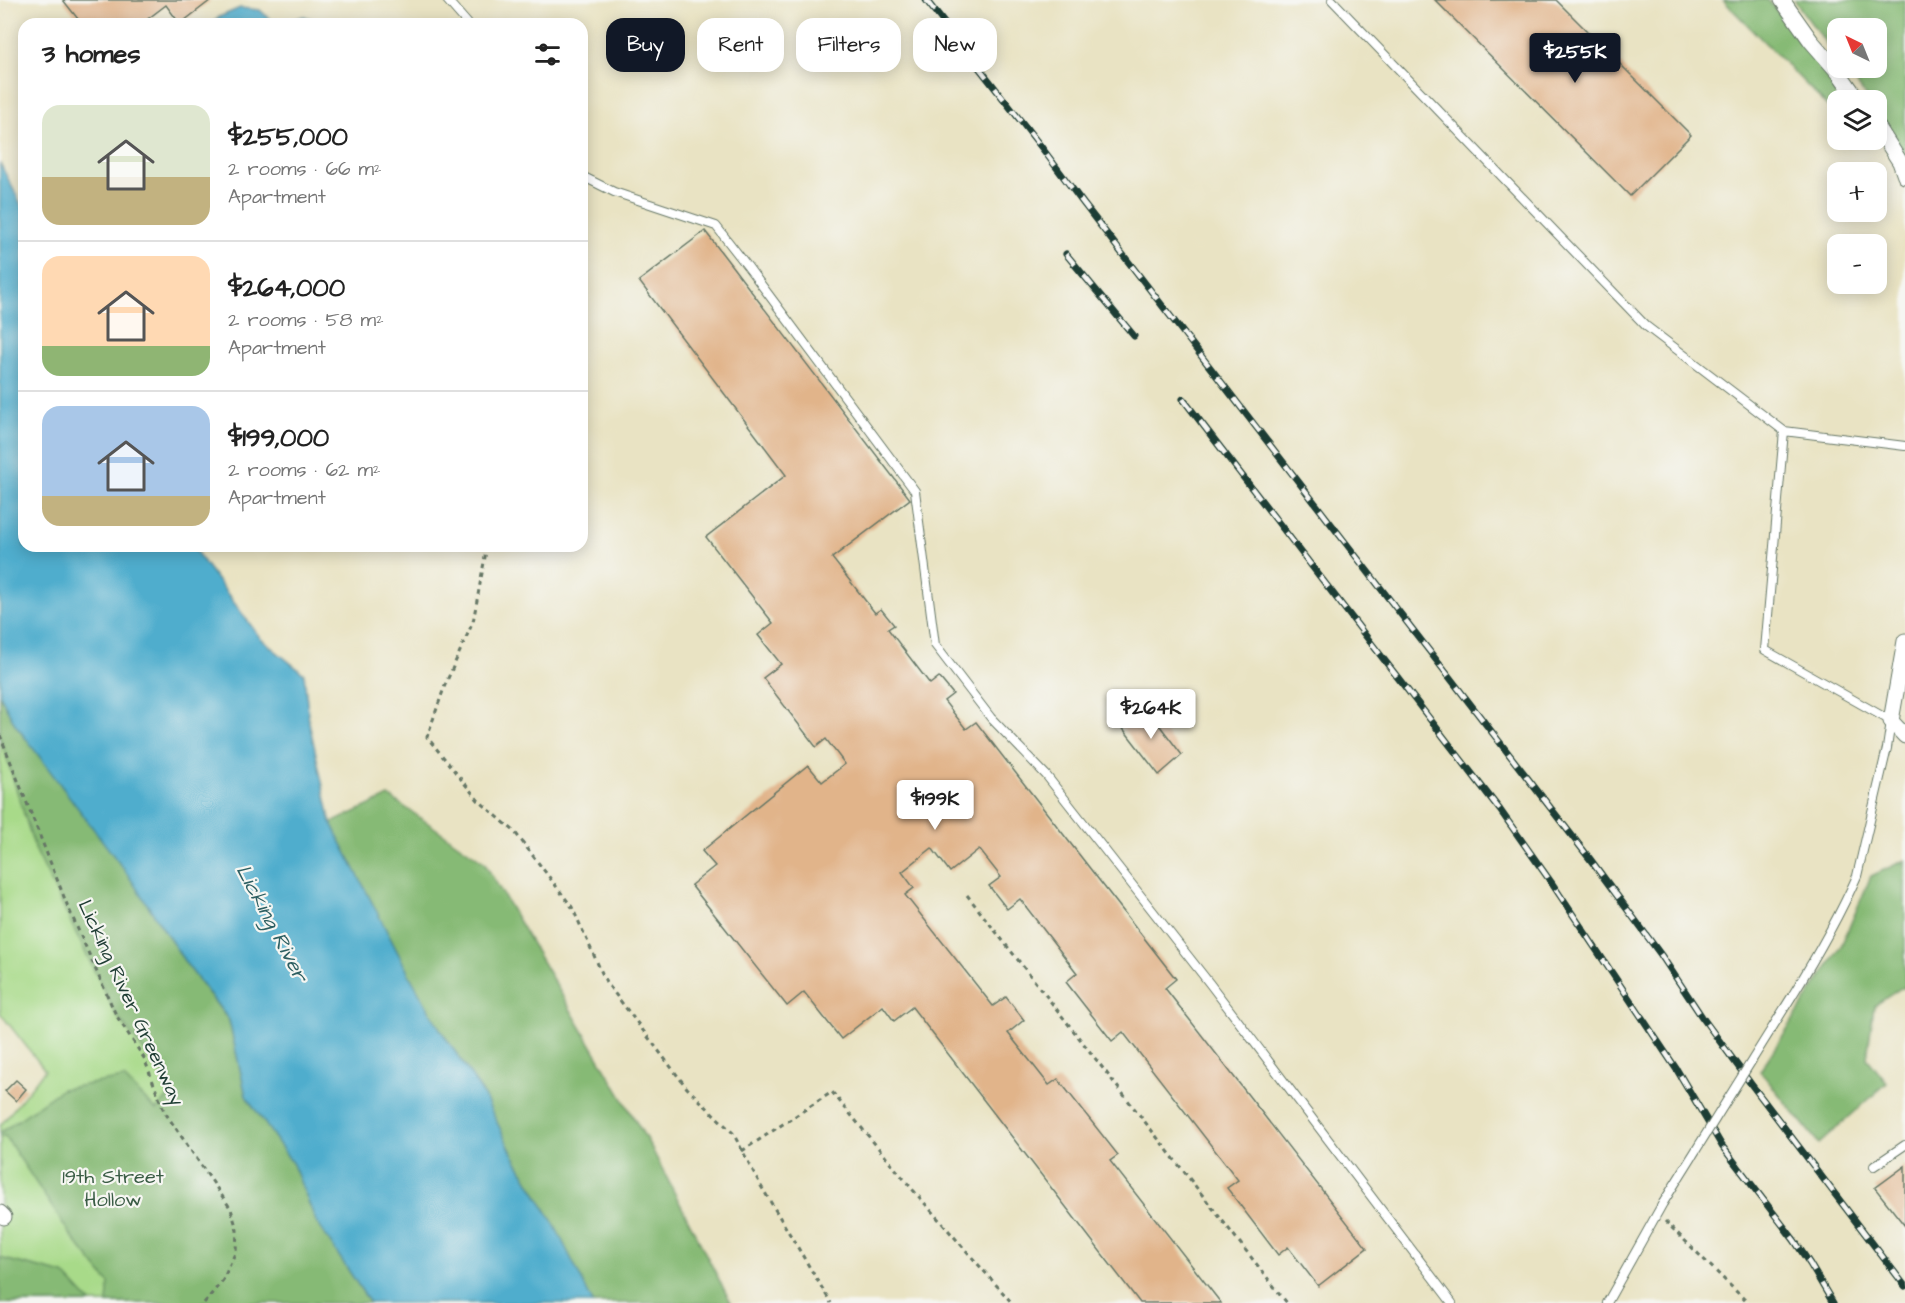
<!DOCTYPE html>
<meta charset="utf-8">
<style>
body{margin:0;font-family:"Architects Daughter",sans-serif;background:#f2f2f2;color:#222;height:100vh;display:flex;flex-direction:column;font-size:22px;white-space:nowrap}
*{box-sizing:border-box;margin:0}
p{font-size:20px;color:#767676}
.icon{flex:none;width:33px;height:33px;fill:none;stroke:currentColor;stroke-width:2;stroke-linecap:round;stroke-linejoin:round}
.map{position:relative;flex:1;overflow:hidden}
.drawer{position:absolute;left:18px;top:18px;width:570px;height:534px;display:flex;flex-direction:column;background:#fff;border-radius:18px;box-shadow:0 3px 15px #0003}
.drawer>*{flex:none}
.hud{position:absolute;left:606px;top:18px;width:570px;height:54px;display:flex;gap:12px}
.needle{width:39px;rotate:317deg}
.fabs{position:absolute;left:1827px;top:18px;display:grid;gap:12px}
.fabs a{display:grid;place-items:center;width:60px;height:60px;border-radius:12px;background:#fff;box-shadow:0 3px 15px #0003;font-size:30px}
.price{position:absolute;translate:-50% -51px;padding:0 14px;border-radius:6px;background:#fff;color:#222;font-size:20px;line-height:39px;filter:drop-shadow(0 2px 3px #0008)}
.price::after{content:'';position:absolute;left:50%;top:36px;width:18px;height:14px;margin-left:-9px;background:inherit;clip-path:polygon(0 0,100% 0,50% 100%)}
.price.on{background:#111827;color:#fff}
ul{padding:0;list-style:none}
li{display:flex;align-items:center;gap:18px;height:150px;padding:0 24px}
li+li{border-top:2px solid #e0e0e0}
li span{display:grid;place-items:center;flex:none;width:168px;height:120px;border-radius:18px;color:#555}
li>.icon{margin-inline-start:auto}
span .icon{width:72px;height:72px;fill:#fffc;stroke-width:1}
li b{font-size:26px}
h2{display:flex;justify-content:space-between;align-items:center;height:72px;padding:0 24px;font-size:26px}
.tag{padding:0 21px;border-radius:18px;background:#fff;box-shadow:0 3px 15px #0003;font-size:21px;line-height:54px}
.tag.on{background:#111827;color:#fff}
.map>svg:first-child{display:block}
.green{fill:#a8da89;stroke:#648c5e;stroke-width:1.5}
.forest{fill:#86ba75;stroke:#527c54;stroke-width:1.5}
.water{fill:#4fadcd;stroke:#377580;stroke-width:1.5}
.building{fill:#e1b48a}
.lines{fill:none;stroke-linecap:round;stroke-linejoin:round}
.lane-casing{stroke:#676;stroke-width:10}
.street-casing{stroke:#676;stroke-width:17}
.path{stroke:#676;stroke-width:3;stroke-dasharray:4.5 4.5;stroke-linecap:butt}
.lane{stroke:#fff;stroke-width:8}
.street{stroke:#fff;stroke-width:15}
.rail-casing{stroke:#1f3d34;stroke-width:7}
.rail{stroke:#f6f6f2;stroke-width:4.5;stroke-dasharray:14;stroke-linecap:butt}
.lane-bridge-casing{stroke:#676;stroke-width:10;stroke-linecap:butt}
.lane-bridge{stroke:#fff;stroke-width:8}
.labels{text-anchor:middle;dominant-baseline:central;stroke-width:4.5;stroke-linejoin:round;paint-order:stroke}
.street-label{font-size:20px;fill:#1f3d34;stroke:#f6f6f2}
.park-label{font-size:20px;fill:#3a5c45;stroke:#f6f6f2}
.water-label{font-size:21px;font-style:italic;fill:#2d5f62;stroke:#f6f6f2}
</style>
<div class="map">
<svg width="1905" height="1303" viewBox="0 0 1905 1303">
<rect width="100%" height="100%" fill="#f6f6f2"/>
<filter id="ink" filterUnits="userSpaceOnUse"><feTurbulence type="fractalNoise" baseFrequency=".0167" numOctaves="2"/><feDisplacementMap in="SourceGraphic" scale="12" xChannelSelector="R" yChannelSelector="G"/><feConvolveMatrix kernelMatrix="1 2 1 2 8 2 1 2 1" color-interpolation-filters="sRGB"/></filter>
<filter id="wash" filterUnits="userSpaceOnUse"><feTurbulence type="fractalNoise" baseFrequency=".008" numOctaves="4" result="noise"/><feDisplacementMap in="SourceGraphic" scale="24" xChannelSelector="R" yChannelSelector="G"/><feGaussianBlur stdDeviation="1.35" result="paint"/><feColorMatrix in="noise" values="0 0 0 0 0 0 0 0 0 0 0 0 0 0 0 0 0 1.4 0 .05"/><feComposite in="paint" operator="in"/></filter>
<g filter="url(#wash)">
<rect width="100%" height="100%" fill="#e9e3c3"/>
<!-- green -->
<path class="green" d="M0,695L15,724L40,756L288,1218L268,1303H0V1126L45,1070L0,1013Z"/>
<!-- forest -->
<path class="forest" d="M1723,0H1768L1846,100H1838L1837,116Z
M1794,0H1905V161L1896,139L1877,111L1876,100H1869L1845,68H1876V28H1838L1837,58Z
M0,695L15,724L129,875L185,962L229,1021L246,1096L293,1164L316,1221L370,1303H107L109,1283L72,1237L5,1136L0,1137V1133L62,1089L124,1078L156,1110L174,1090L116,1015L35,849L0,737Z
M389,796L484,862L651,1147L731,1303H593L554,1224L514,1157L482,1092L440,1029L412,980L331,823Z
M1905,860V988H1901L1874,1006L1867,1058L1887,1083L1819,1144L1760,1071L1841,946L1871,876Z
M0,1258L64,1274L91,1303H0Z"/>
<!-- water -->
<path class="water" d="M240,8L260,10L275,24H212L219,17Z
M304,16L324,24H281Z
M0,163L24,210V546H192L261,639L304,674L309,722L331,823L412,980L440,1029L482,1092L514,1157L554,1224L593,1303H370L316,1221L293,1164L246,1096L229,1020L185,962L128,875L15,724L0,695Z"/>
<g id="blocks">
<!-- building -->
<path class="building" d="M63,0H211L180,24L166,5L141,24H82Z
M1435,0H1556L1691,135L1630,196Z
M705,231L910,499L832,558L875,613L881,609L894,625L888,629L930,684L939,677L953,694L944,701L966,729L976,722L1176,979L1165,988L1367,1248L1318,1286L1288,1247L1278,1255L1227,1188L1238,1180L1123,1032L1112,1041L1066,982L1077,973L1020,899L1007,909L989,886L1001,877L979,849L950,872L932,848L902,872L914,888L905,895L993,1006L1006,997L1024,1020L1008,1033L1049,1085L1058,1079L1118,1155L1110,1161L1221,1303H1140L912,1007L894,1021L883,1006L841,1039L804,992L787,1006L691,885L715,866L702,851L808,765L822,782L845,764L826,739L816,747L763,678L781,664L758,635L773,623L706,537L786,475L639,281Z
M1144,705L1182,755L1159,775L1121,726Z
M16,1080L26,1089L16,1101L5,1091Z
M1905,1166V1226L1875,1188Z"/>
</g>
</g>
<g filter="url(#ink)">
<use href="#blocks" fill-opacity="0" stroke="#676" stroke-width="1.5"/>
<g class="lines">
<defs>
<path id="lane" d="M447,0L468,24
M1332,0L1646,326L1784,431L1905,446
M582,176L614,192L716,226L748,267L915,491L935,645L991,718L1046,775L1210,984L1452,1303
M1784,431L1765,650L1891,721L1887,748L1857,876C1839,917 1816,957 1792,996
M1874,1166L1905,1145
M1607,1303L1663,1203"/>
<path id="street" d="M1782,0L1811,41L1839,73L1858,100
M1876,124L1900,162L1905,176
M1905,641L1891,721L1905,736
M0,1213L4,1217"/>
</defs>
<!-- lane casing -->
<use href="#lane" class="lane-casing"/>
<!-- street casing -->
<use href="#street" class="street-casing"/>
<!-- path -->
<path class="path" d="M487,546L473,622L445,685L427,737L478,800L514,831L572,907L606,982L687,1088L733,1133L761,1186L831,1303
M0,735L68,907L116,1015L144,1058L164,1111L231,1209L237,1230L236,1251L223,1280L204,1303
M967,895L1287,1303
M742,1151L832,1092L913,1190L1012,1303
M1665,1221L1748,1303"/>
<!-- lane -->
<use href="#lane" class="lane"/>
<!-- street -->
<use href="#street" class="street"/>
<defs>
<path id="rail" d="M926,0L1042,148L1083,203L1590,859L1661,955L1702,1017L1751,1084L1905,1286
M1066,254L1134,336
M1183,399L1500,810L1551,882L1677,1070L1722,1146L1794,1240L1810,1264L1833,1303"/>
</defs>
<!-- rail casing -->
<use href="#rail" class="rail-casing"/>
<!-- rail -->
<use href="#rail" class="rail"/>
<defs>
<path id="lane-bridge" d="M1663,1203L1792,996"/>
</defs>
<!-- lane-bridge casing -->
<use href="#lane-bridge" class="lane-bridge-casing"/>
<!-- lane-bridge -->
<use href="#lane-bridge" class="lane-bridge"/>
</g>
</g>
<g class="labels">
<!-- street labels -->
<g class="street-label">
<text transform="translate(131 1003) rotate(65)">Licking River Greenway</text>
</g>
<!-- park labels -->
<g class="park-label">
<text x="113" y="1177">19th Street<tspan x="113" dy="23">Hollow</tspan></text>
</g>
<!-- water labels -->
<g class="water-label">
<text transform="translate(272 923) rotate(62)">Licking River</text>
</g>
</g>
</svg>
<div class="fabs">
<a><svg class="needle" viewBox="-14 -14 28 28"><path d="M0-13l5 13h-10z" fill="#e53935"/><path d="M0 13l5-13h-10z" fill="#767676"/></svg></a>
<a><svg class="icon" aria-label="layers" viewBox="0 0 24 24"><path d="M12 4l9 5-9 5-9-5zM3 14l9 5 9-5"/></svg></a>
<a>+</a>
<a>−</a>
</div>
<b class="price on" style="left:1575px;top:84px">$255K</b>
<b class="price" style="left:1151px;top:740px">$264K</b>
<b class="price" style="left:935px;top:831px">$199K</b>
<div class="hud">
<a class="tag on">Buy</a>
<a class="tag">Rent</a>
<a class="tag">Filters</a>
<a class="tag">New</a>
</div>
<section class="drawer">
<h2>3 homes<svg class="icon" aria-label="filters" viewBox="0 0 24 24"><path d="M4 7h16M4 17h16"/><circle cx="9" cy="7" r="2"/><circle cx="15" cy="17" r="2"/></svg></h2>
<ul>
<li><span style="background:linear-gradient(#dfe7d0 60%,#c2b280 0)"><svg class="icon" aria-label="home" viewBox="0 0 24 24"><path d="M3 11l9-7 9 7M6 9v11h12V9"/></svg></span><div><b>$255,000</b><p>2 rooms · 66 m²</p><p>Apartment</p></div></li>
<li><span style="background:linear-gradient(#ffd9b3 75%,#8fb573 0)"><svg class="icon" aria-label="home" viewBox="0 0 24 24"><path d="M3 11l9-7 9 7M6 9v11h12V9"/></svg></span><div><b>$264,000</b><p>2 rooms · 58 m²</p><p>Apartment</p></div></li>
<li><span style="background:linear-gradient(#a9c7e8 75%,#c2b280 0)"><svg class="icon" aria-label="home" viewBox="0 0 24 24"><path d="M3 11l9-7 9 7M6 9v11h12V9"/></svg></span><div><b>$199,000</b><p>2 rooms · 62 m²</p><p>Apartment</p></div></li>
</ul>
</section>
</div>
